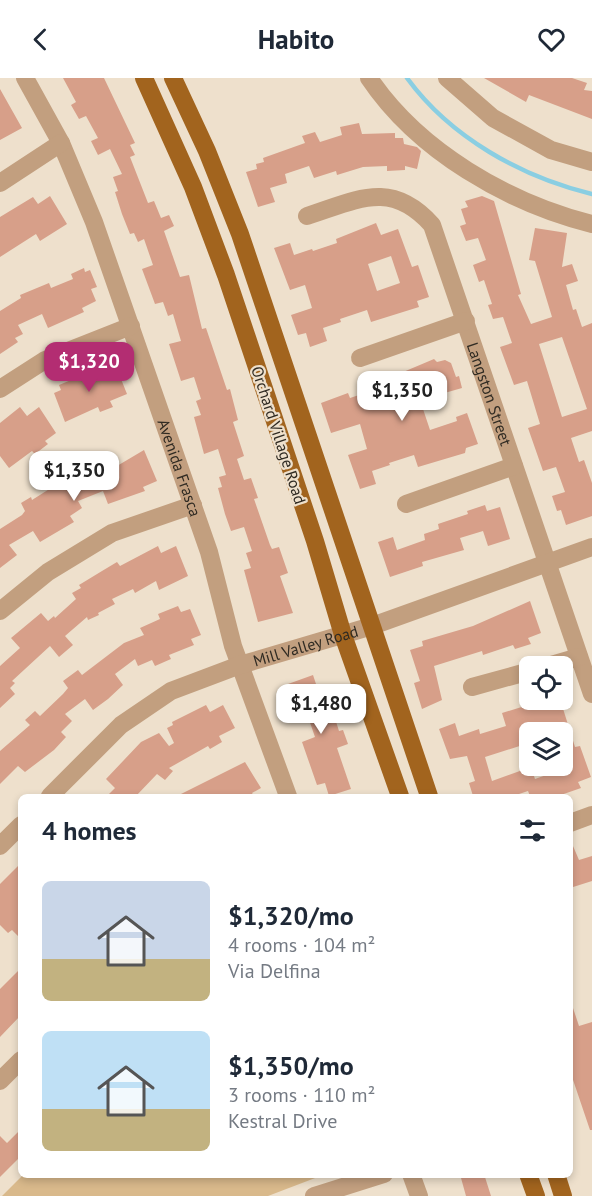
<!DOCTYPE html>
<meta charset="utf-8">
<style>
body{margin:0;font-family:"PT Sans",sans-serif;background:#f2f2f3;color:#1f2937;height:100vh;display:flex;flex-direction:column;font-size:22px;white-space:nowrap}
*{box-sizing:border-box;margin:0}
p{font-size:20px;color:#747a83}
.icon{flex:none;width:33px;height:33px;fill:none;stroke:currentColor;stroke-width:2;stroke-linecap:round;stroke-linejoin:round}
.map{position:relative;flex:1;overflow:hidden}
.details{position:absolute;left:18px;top:716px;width:555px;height:384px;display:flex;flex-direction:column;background:#fff;border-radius:9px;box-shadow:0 3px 9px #0003}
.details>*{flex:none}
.buttons{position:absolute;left:519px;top:578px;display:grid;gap:12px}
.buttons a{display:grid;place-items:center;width:54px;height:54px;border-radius:9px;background:#fff;box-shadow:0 3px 9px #0003;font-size:30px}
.price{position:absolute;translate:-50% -51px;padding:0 14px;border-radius:12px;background:#fff;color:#222;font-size:20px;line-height:39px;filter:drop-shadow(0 2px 3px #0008)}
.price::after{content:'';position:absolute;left:50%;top:36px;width:18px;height:14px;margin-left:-9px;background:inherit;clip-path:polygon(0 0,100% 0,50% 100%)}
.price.on{background:#b32d72;color:#fff}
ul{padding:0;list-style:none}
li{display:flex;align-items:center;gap:18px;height:150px;padding:0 24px}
li span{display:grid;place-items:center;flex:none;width:168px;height:120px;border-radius:9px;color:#555}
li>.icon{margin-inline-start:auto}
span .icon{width:72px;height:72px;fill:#fffc;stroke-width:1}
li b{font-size:26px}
h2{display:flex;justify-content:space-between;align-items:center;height:72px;padding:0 24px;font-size:26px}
header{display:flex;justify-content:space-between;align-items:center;height:78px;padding:0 24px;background:#fff;font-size:27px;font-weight:600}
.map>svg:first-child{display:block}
.green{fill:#d9b98b}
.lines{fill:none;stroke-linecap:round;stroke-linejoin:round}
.stream{stroke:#8acee2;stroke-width:4.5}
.building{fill:#d79f89;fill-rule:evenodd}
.minor{stroke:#c29f7f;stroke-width:18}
.major{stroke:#a2641e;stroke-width:18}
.labels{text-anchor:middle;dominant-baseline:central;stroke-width:4.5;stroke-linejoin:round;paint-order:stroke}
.street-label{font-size:16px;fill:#302b23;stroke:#eee0cc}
</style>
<header><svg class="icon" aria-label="back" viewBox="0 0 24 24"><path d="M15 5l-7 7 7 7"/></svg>Habito<svg class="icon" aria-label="heart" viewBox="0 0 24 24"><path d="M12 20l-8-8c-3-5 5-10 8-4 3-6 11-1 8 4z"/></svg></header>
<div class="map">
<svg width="592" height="1118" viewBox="0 0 592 1118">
<rect width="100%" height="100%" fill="#eee0cc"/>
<!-- green -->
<path class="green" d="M23,1097L322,1096L323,1097L268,1118H2Z"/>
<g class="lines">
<!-- stream -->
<path class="stream" d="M407,0C450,59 521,99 592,116"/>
</g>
<!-- building -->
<path class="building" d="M63,0H104L135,65L130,67L135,77L130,79L148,125L154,123L161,140L169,137L174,148L164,153L180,199L189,197L202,251L206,250L227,312L230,311L238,342L233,344L244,378L237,381L244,402L251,400L258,420L254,421L270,467L272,471L279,469L288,495L280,498L293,535L258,544L244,492L251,490L246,475L252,473L244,449L231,453L225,436L218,410L222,409L219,399L226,397L218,371L204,376L194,339L201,337L196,323L201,321L194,299L181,303L169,266L181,263L173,236L168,238L163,224L155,226L142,191L153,187L144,161L138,164L134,155L130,156L122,136L115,114L118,113L113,99L122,96L110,71L98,77L91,63L98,60L86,38L79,41L71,27L76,24Z
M484,0H572L587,5L584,12L592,13V41L529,17L526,24Z
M0,11L22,50L0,62Z
M359,45L362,56L395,55V60H403L404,66L417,69L421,73L417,91L405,88V92L387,93V88L363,89L337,97L336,93L314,100L309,88L285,96L287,105L270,110L275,124L258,129L246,94L257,91L256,86L264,84L263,80L305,65L302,58L315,54L320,64L342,57L340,49Z
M50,118L67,146L40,163L36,156L0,179V139L33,119L38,126Z
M482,118L494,123L521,216L518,217L531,246L552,239L535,183L529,182L535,150L567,155L562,189L572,186L578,203L566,207L573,232L576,231L582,249L592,245V353L571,360L579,384L584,382L592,405V438L566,447L561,432L557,433L552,418L565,414L556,389L543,393L528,350L540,346L527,303L514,307L500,269L512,265L503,239L493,241L488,227L492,226L484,202L479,204L473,187L486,182L478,160L466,163L460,148L466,146L461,131L468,129L465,123ZM562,259L587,331L562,339L539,266Z
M376,145L381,157L398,151L412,189L418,187L429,219L417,223L419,229L371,244L367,232L340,241L341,244L323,250L327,263L310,269L306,255L298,257L291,237L312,230L305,207L290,212L274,170L290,165L294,177L312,171L313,173L337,165L336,161ZM391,178L400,205L377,213L368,186Z
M84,190L85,194L90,192L97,209L91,211L96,223L82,230L84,234L48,250L42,236L18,247L23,256L15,260L18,264L0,276V233L21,220L20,217L49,205L51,210L73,201L71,196Z
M434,281L437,284L445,282L451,285L456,299L459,298L462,310L420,322L430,352L457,343L456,339L467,335L478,366L466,370L465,375L418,389L414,377L389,385L390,387L372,393L376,406L360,411L348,377L367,371L360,346L331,355L321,325L348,315L350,320L365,315L367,321L393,312L389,300Z
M100,290L103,297L117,291L127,316L110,323L113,329L100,334L98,329L65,344L54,315L61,312L59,307Z
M20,329L27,338L39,329L56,355L45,363L48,366L35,376L32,373L9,390L0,378V345Z
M144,372L157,403L143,409L145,413L108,426L103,413L78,423L82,430L70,438L74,444L40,464L33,453L9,467L17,477L0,490V451L22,437L25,433L21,425L31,419L32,422L62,403L66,409L117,388Z
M485,427L487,433L500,429L510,461L488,468L483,453L460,460L464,472L422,484L423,488L390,499L378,464L393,459L397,472L425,462L424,456L439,451L438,446L468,436L467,433Z
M158,468L161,475L176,468L188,498L159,512L156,503L135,515L133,511L112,521L115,526L98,535L99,537L88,542L87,539L65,558L73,567L59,579L50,568L12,603L15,605L10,610L15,616L0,630V588L20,570L11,560L41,535L48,543L54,538L55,540L76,521L72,515L81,510L79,507L102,493L117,484L120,488Z
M530,523L541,555L528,560L531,566L515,571L513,567L483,577L482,573L434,588L442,622L422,631L414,605L420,603L410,572L423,568L422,563L473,548Z
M178,528L181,534L190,531L201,557L191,561L194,567L169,577L171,581L155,588L152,582L138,588L135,581L115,596L123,607L108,621L93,632L85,621L65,636L72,643L61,654L66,659L54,672L25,694L18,688L0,706V673L30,647L25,642L35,633L40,638L63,616L68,610L63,603L78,592L82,597L124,565L144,557L140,550L160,541L158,536Z
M313,597L319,615L326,612L339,653L343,652L348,666L337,670L351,711L329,718L325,705L317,707L302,664L315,659L306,633L291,639L286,623L293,620L288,606Z
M536,621H560L575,669L580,668L591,699L578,704L581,710L558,718H530L528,713L513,718H473L469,705L475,703L467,678L450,681L439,651L455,645L459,658L479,651L480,656L506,648L502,635L528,627L527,624ZM552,650L553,654H562L563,691L535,701L531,689L492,703L485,679L529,665L526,654H541Z
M206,627L210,634L223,627L235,650L219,658L222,664L210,671L208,668L169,690L173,693L165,702L157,696L136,718H107L115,710L106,701L141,664L159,655L169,668L174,665L167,650L173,647L172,644Z
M245,684L261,710L252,715L254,718H177Z
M570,761L579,782L592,778V803L570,810Z
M21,785V861L12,852L8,855L0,847V806Z
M21,890V937L0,959V911Z
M572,927L579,948L592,944V1052H590L570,993V928Z
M21,1051V1078L0,1099V1058L7,1065Z
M472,1096H484L491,1118H466L461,1100Z"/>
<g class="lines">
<!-- minor -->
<g class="minor">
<path id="s1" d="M25,0L61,65L94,144L209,474L233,568L288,718"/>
<path d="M369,0C418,73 508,125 592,146"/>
<path d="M447,0L493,40L551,72L592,84"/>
<path d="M0,105L61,65"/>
<path id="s2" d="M307,138C357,122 391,101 432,147L592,616"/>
<path d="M360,280L466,243"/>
<path d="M0,311L45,282L131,248"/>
<path d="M406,426L514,388"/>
<path d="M0,533L48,494L112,455L193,427"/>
<path d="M548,588L579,579"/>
<path d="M472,609L530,593"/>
<path id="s3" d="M50,718L121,647L171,613L240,587L372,548L592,469"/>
<path d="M570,745L592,737"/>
<path d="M0,768L21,747"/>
<path d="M0,1003L21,982"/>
<path d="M411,1096L419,1118"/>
<path d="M314,1118L384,1096"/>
</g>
<!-- major -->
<path class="major" d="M144,0L193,109L226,197L315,463L343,557L400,718
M173,0L207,73L240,156L429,718
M528,1096L536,1118
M556,1096L563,1118"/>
</g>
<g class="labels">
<!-- street labels -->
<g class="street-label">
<text stroke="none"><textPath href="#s2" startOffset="315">Langston Street</textPath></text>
<text transform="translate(279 357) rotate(72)">Orchard Village Road</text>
<text stroke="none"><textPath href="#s1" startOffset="420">Avenida Frasca</textPath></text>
<text stroke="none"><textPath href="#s3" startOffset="303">Mill Valley Road</textPath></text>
</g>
</g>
</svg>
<div class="buttons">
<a><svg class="icon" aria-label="locate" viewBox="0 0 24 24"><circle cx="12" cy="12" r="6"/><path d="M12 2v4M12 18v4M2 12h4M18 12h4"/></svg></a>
<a><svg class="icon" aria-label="layers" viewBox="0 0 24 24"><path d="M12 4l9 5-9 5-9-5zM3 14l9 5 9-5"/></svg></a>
</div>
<b class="price on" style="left:89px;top:315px">$1,320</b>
<b class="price" style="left:402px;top:344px">$1,350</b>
<b class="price" style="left:74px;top:424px">$1,350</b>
<b class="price" style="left:321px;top:657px">$1,480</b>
<section class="details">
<h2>4 homes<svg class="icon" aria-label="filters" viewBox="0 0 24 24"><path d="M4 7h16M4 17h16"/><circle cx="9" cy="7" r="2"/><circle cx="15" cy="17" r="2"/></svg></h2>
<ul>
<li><span style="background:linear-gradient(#c9d6e8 65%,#c2b280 0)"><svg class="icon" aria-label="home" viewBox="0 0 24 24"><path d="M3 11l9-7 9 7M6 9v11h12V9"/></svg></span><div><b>$1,320/mo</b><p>4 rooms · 104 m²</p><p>Via Delfina</p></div></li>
<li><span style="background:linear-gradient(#bfe0f5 65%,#c2b280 0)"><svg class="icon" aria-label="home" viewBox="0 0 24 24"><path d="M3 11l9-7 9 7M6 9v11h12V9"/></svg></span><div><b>$1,350/mo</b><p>3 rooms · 110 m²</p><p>Kestral Drive</p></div></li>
</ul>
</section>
</div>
